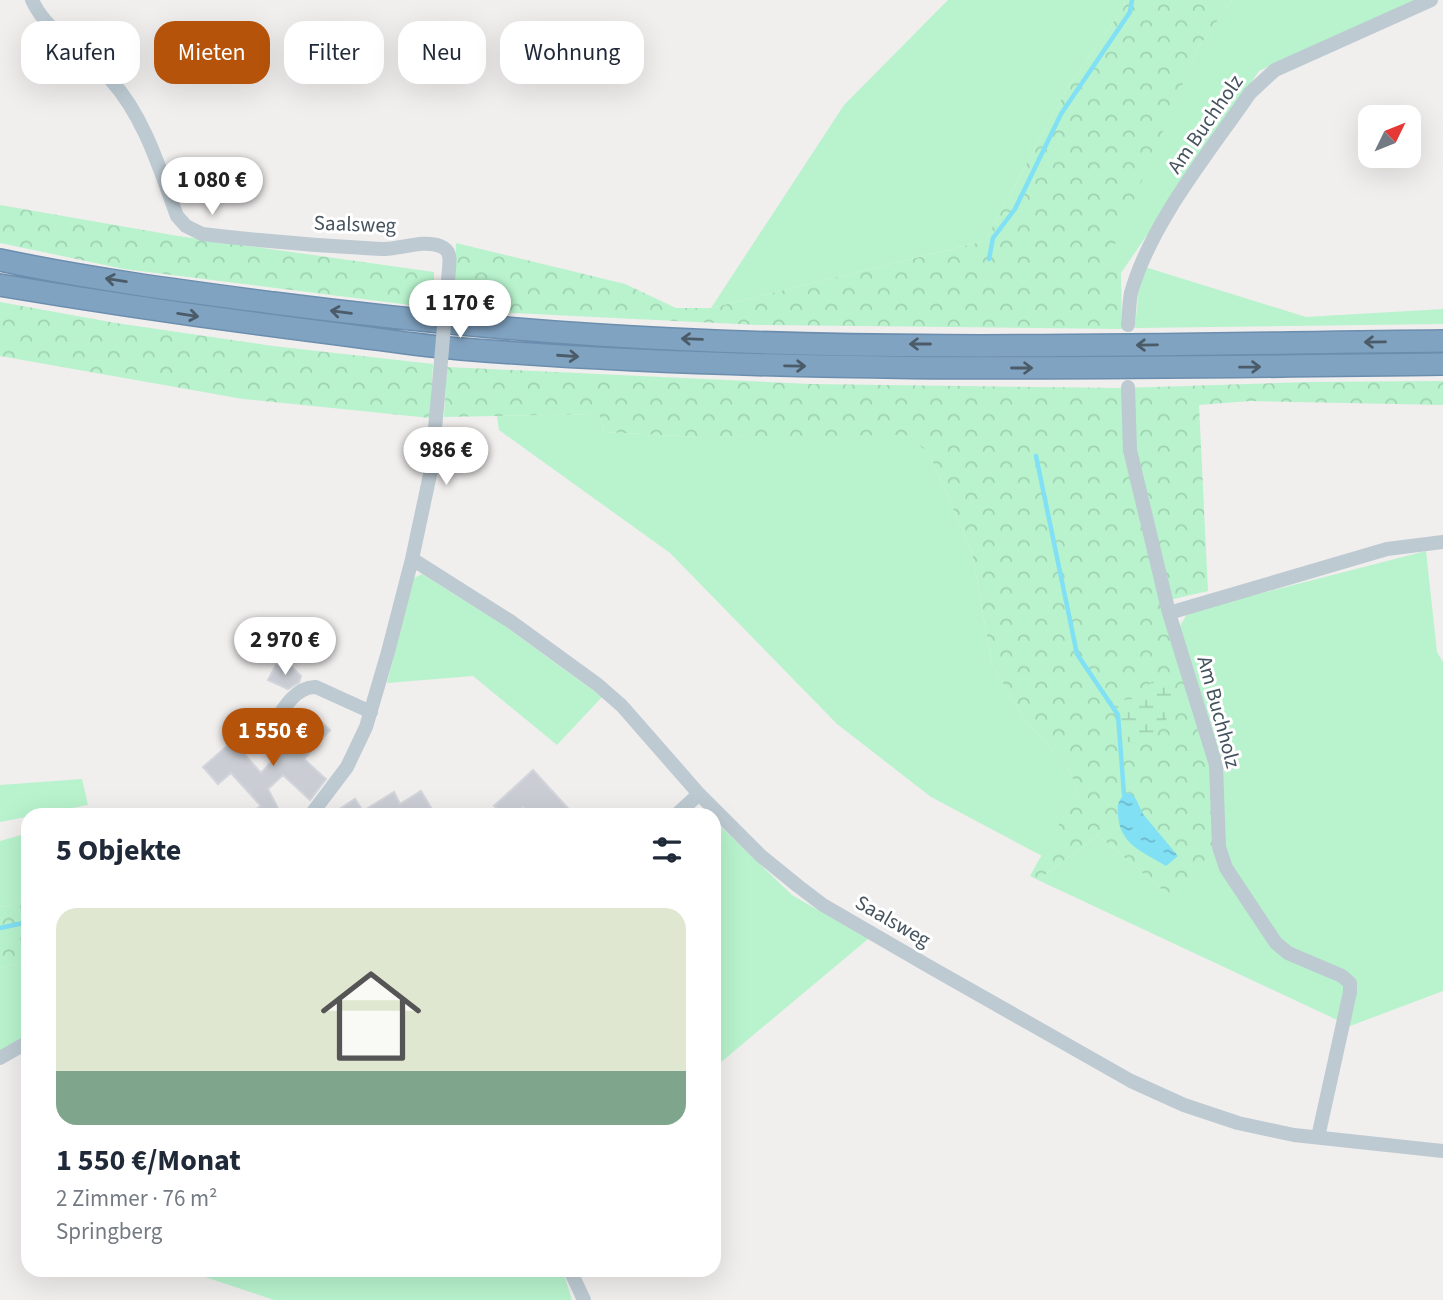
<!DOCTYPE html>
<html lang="de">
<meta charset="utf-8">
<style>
body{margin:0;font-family:"Source Sans 3",sans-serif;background:#f6f6f7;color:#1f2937;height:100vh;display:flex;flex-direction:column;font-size:26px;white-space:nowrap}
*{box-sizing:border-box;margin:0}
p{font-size:23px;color:#747a83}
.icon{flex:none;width:38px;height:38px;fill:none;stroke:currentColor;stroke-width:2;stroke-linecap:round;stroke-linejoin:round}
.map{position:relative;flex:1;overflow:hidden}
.side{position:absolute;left:21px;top:808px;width:700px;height:469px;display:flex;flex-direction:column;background:#fff;border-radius:21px;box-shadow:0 7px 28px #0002}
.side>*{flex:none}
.top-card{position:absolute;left:21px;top:21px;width:700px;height:63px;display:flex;gap:14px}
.needle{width:46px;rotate:47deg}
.tools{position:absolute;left:1358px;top:105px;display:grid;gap:14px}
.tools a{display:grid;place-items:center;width:63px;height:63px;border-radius:14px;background:#fff;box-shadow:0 7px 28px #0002;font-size:35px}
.price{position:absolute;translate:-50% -60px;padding:0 16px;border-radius:24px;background:#fff;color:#222;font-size:23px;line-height:46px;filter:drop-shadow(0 2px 4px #0008)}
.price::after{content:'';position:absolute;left:50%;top:42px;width:21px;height:16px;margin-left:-10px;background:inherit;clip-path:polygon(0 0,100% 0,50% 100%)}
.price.on{background:#b45309;color:#fff}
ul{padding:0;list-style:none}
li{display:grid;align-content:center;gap:14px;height:371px;padding:0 35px}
li span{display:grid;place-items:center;height:217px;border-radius:21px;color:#555}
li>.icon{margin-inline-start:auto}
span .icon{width:126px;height:126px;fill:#fffc;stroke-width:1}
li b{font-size:30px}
h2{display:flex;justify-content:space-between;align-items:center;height:84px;padding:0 35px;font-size:30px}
.tag{padding:0 24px;border-radius:21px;background:#fff;box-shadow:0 7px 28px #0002;font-size:24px;line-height:63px}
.tag.on{background:#b45309;color:#fff}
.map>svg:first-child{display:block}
.green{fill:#b8f3cd}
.forest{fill:url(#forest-crowns)}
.wetland{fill:url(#wetland-marsh)}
.water{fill:url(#water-ripples)}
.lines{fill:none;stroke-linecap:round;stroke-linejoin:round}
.stream{stroke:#81e0f4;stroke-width:4.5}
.building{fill:#caced4;stroke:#d2d5db;stroke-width:2}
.highway-casing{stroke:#6c8eae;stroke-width:24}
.minor{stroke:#bdcad2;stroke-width:14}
.highway{stroke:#81a3c2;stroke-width:21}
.minor-bridge{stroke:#bdcad2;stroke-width:14}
.oneway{stroke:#4b5b68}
.labels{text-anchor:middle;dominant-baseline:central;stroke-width:6;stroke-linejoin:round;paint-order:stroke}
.street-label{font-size:21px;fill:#45535e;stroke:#fff}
</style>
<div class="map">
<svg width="1443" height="1300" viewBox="0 0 1443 1300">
<defs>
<pattern id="forest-crowns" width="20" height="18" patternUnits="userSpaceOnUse" patternTransform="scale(1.75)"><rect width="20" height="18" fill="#b8f3cd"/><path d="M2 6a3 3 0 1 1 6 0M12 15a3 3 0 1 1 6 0" fill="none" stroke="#a0d2b2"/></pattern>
<pattern id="wetland-marsh" width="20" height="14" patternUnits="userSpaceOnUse" patternTransform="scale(1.75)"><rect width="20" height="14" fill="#b8f3cd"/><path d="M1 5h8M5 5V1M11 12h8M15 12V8" fill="none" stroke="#a0d2b2"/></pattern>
<pattern id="water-ripples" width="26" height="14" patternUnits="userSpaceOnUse" patternTransform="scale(1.75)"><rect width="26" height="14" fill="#81e0f4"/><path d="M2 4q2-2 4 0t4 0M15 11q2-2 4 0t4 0" fill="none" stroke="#6bb8c9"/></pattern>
</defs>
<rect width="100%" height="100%" fill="#f1eeee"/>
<!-- green -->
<path class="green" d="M948,0H1125L1124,7L1068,87L985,241L711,308L844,105Z
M1232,0H1415L1259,71L1121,273L1105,265L1198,48Z
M1145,267L1306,317L1443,309V324L1135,328L1138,295Z
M599,414L604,432L700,437L906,434L929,453L972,552L992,665L1025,720L1070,770L1077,792L1042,856L931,797L837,724L670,553L499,430L497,416Z
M1426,551L1437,652L1443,662V991L1350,1026L1038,880L1098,835L1166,893L1176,891L1224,837L1180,626L1188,612Z
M422,574L502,624L602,697L557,745L473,676L387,683L414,578Z
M82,779L88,805L0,822V785Z
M714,820L792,895L868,939L714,1068V960L721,954L714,946Z
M28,833V900L0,907V841Z
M28,961V1035L0,1051V968Z
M187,1271H563L572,1300H274Z"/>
<!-- forest -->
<path class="forest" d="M1125,0H1232L1198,48L1106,265L1121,273L1122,329L758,325L454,310L456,243L625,284L676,308H711L985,241L1068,87L1124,7Z
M0,205L178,236L434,272V308L124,269L0,243Z
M0,302L116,323L273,346L433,364L430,418L243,399L0,356Z
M447,367L810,384L1122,388L1307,382L1443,381V405L1250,401L1199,405L1208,591L1161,602L1211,768L1213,851L1177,891L1166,893L1098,835L1038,880L1030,876L1077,792L1070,770L1025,720L992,665L972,552L929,453L906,435L700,437L604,432L599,414L444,417Z
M28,900V961L0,968V907Z"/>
<!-- wetland -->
<path class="wetland" d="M1158,676L1175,690L1165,724L1142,744L1120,741L1118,715L1110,701L1133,699Z"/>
<!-- water -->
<path class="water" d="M1131,793L1136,799L1143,814L1178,856L1166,866C1142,851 1120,845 1118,815C1117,805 1118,802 1124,794Z"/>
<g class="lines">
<!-- stream -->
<path class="stream" d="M989,259L993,238L1015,209L1061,114L1130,12L1132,0
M1036,456L1077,654L1118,715L1124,794
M0,928L28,922"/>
</g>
<!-- building -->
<path class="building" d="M289,664L301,676L299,682L288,689L268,680L276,665L286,670Z
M314,715L330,730L304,759L326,779L310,800L283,775L268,789L282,816H245L261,806L231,773L218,784L203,767L233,741L261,773Z
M533,770L575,816H530L523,807L514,816H505L494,806Z
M421,791L436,816H329L355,799L363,811L394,792L400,804Z"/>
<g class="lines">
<defs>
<path id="highway" d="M0,260C90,279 182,291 273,303C382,317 490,328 599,335C878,353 1163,344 1443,341
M0,285C113,304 225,320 338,334C379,339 420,346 461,349C788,375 1116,368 1443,364"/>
</defs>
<!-- highway casing -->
<use href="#highway" class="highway-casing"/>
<!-- minor -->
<path class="minor" d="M32,0C47,34 87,53 111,80C145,118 160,170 177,216L186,226L202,234C261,241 321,246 381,249C399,250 423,239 440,246C451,250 450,259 449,269
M1128,325C1129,315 1129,303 1131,293C1151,222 1209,153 1250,93L1275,70L1431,0
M1128,387L1130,450L1169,613L1216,765L1219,847L1226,868L1276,943L1288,953L1342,976L1350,983V992L1318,1137
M412,559L510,621L598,685L622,706L699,794L761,856L798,886L823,905L930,967L1131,1081L1184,1105L1238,1123L1294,1135L1443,1151
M1169,613L1387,549L1443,542
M271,728C281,712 295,686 316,687L371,712
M310,816L347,767L366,727L388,652L412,559L431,470L437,407
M675,816L699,794
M0,1058L28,1042
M570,1270L584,1300"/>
<!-- highway -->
<use href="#highway" class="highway"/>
<!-- minor-bridge -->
<path class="minor-bridge" d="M437,407L449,269"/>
</g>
<!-- one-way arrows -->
<defs><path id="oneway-shaft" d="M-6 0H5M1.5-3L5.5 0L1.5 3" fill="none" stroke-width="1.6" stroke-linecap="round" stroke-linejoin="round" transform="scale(1.75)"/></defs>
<g class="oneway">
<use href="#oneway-shaft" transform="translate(116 280) rotate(-171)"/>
<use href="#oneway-shaft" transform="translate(341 312) rotate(-173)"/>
<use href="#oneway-shaft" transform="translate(188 315) rotate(9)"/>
<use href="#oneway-shaft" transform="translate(692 339) rotate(-178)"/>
<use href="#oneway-shaft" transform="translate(1375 342) rotate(179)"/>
<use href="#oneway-shaft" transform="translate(920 344) rotate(-180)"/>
<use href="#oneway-shaft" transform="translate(1147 345) rotate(179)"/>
<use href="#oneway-shaft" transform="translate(568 356) rotate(4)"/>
<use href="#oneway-shaft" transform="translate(795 366) rotate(1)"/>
<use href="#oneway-shaft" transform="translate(1250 367) rotate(-1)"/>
<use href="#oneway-shaft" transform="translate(1022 368)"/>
</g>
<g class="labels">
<!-- street labels -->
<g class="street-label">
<text transform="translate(1205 124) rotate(-55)">Am Buchholz</text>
<text transform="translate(355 224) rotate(2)">Saalsweg</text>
<text transform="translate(1219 712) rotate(75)">Am Buchholz</text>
<text transform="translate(893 921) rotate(30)">Saalsweg</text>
</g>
</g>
</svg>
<div class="tools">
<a><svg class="needle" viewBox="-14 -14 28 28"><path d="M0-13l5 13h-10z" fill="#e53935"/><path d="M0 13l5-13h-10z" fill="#747a83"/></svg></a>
</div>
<b class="price" style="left:212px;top:217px">1 080 €</b>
<b class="price" style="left:460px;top:340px">1 170 €</b>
<b class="price" style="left:446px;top:487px">986 €</b>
<b class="price" style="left:285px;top:677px">2 970 €</b>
<b class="price on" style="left:273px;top:768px">1 550 €</b>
<div class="top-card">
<a class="tag">Kaufen</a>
<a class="tag on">Mieten</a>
<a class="tag">Filter</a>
<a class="tag">Neu</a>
<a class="tag">Wohnung</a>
</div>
<section class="side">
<h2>5 Objekte<svg class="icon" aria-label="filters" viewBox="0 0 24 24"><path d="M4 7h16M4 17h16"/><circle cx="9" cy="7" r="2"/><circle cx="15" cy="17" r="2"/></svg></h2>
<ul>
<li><span style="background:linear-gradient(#dfe7d0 75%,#7fa58c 0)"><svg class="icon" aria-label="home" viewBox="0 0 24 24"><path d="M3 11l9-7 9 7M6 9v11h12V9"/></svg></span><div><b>1 550 €/Monat</b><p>2 Zimmer · 76 m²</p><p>Springberg</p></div></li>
</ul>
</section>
</div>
